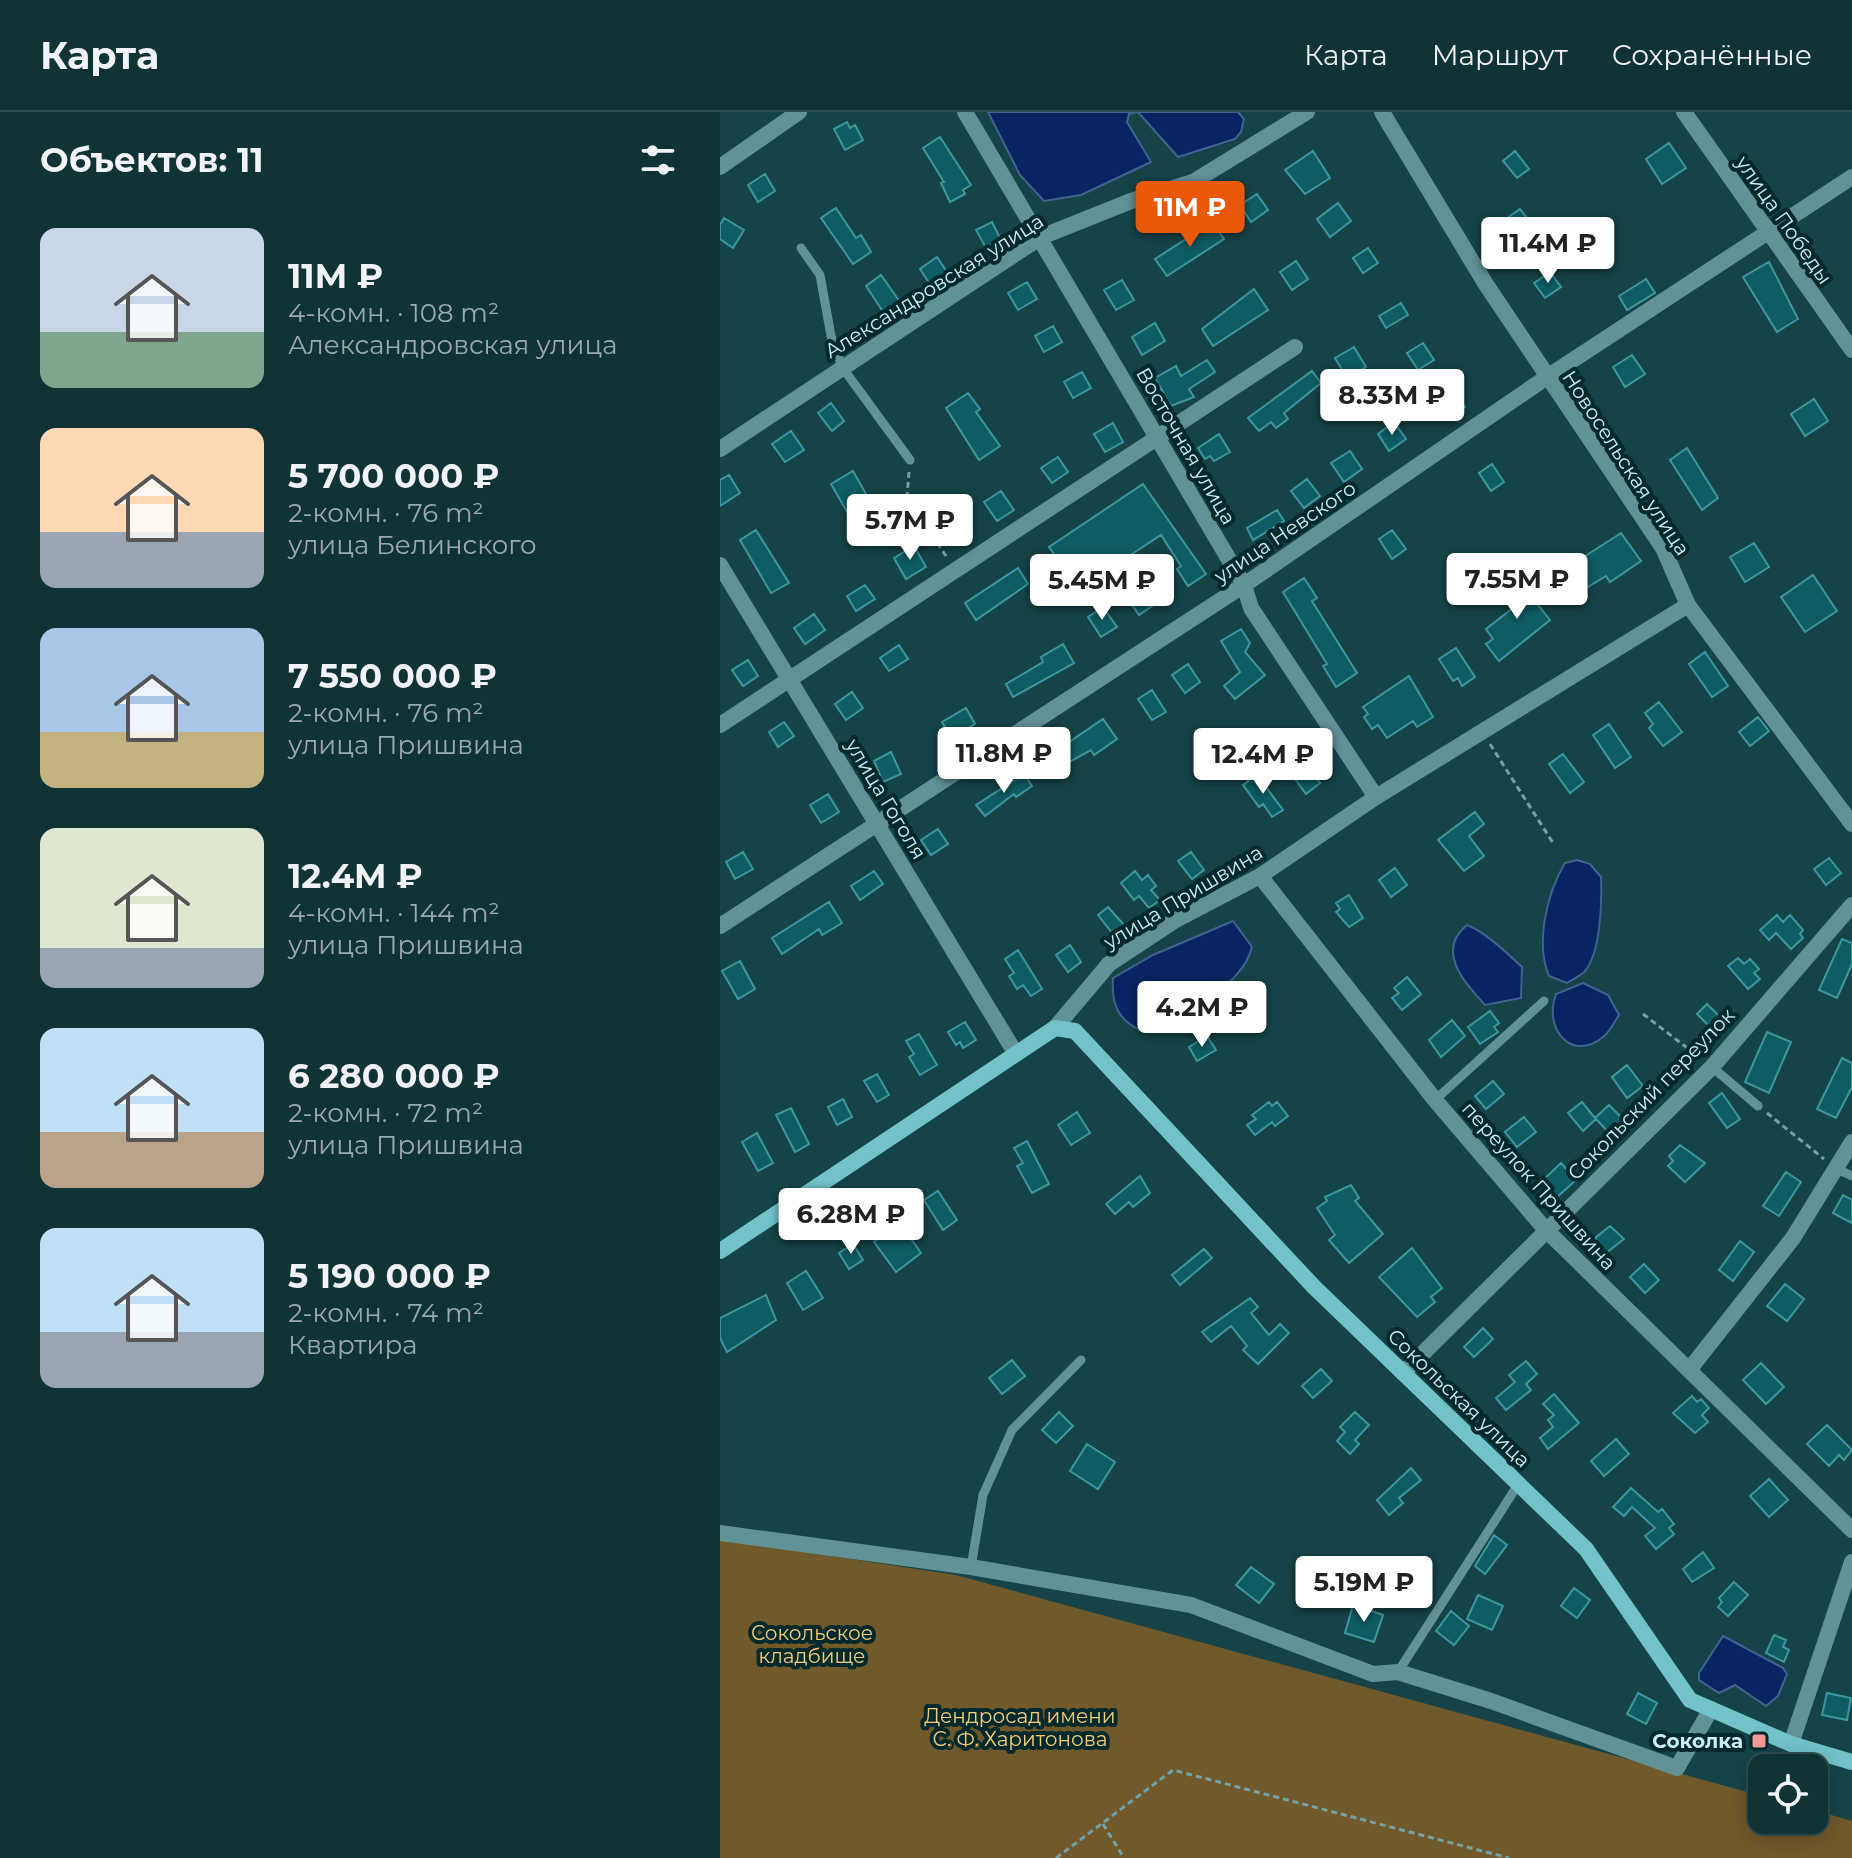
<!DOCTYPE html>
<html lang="ru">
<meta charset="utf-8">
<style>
body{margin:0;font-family:Montserrat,sans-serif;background:#193b3e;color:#f1f3f6;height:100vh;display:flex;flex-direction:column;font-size:30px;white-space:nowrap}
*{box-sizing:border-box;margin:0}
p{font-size:26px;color:#9caaad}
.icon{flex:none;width:44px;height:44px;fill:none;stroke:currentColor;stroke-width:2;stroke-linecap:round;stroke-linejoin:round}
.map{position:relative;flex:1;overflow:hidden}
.sheet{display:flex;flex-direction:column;background:#103336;width:720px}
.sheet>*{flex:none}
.fabs{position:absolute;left:1028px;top:1642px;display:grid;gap:16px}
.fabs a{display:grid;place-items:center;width:80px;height:80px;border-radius:16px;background:#103336;box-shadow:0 4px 20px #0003,0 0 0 2px #304e51;font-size:40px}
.price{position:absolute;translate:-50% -68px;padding:0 18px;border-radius:8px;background:#fff;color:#222;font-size:26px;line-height:52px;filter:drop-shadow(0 2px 4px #0008)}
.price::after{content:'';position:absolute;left:50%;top:48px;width:24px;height:18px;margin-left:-12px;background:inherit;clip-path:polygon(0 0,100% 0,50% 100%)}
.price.current{background:#ea580c;color:#fff}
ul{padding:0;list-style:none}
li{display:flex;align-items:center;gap:24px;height:200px;padding:0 40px}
li span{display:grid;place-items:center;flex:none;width:224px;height:160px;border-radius:16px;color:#555}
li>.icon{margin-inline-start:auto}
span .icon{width:96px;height:96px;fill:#fffc;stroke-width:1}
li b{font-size:34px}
h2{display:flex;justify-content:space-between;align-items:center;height:96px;padding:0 40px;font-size:34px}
header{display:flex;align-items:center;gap:48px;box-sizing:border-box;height:112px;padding:0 40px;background:#103336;border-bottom:2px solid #304e51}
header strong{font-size:38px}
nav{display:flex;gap:44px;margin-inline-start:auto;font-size:28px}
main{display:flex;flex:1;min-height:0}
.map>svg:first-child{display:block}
.green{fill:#70592a}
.water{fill:#082463;stroke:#42628f;stroke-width:2}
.building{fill:#0e5d63;stroke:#3e969e;stroke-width:2}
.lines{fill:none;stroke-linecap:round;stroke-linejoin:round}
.path{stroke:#75a0a4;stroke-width:3;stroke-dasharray:6 4;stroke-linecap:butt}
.lane{stroke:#619296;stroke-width:9}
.street{stroke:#619296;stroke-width:16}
.secondary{stroke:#71c2c9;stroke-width:16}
.poi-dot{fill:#f59b97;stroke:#02292c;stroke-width:3}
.labels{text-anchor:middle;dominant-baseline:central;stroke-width:8;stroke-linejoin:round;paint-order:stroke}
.street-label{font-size:20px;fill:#c9f1f5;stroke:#02292c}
.park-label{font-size:20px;fill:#f8cc74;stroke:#02292c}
.poi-label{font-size:20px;font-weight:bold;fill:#c9f1f5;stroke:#02292c;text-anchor:end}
</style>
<header>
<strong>Карта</strong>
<nav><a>Карта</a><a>Маршрут</a><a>Сохранённые</a></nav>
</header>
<main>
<section class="sheet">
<h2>Объектов: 11<svg class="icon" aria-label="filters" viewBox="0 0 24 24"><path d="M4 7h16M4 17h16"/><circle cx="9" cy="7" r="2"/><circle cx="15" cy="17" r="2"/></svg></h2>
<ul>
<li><span style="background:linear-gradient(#c9d6e8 65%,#7fa58c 0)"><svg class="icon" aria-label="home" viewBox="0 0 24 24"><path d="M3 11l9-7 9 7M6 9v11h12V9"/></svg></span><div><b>11M ₽</b><p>4-комн. · 108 m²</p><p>Александровская улица</p></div></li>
<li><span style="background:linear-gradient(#ffd9b3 65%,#9aa5b1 0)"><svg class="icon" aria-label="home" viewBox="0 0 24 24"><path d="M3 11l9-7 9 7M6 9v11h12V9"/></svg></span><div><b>5 700 000 ₽</b><p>2-комн. · 76 m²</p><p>улица Белинского</p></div></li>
<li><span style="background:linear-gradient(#a9c7e8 65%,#c2b280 0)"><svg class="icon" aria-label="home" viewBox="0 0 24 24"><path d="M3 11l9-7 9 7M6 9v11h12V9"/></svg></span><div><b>7 550 000 ₽</b><p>2-комн. · 76 m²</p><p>улица Пришвина</p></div></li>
<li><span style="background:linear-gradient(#dfe7d0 75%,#9aa5b1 0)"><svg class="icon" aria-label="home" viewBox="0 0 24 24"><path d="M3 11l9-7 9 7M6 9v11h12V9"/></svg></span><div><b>12.4M ₽</b><p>4-комн. · 144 m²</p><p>улица Пришвина</p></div></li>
<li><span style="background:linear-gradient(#bfe0f5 65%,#b9a48a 0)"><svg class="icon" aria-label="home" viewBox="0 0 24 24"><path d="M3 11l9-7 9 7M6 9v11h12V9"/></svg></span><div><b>6 280 000 ₽</b><p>2-комн. · 72 m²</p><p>улица Пришвина</p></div></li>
<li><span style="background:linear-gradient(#bfe0f5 65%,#9aa5b1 0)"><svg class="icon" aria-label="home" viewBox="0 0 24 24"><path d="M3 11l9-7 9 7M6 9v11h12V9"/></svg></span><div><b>5 190 000 ₽</b><p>2-комн. · 74 m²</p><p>Квартира</p></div></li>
</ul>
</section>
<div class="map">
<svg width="1132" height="1746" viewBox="0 0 1132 1746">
<rect width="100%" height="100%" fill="#154448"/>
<!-- green -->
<path class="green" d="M0,1427L236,1463L1042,1684V1708H1094V1698L1132,1709V1746H0Z"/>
<!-- water -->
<path class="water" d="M268,0H418L409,2L407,10L431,50L361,83L324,89L300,63Z
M418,0H518L524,7L521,20L515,27L458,45Z
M857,748L870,752L881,765C882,789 881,842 864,860C860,864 852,868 847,871L829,864C815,831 827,781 845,751Z
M513,809L532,835C522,876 460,904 423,919C399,910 391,893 393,866L433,843Z
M747,813C764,819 787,841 802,855L801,886L765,893C745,871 715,839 747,813Z
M863,871L888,883L899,903C894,910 890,920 883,925C851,951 823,916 836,882Z
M1003,1524L1063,1556L1067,1562L1058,1584L1046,1594L1015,1573L999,1581L979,1568V1561Z"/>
<!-- building -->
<path class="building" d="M127,10L130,16L135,13L143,28L125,38L114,17Z
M220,25L251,73L243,78L245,82L230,90L221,71L224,70L203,36Z
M949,31L966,56L942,72L926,47Z
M593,39L610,66L585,82L565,58Z
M795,39L809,57L797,66L783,49Z
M45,62L55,79L38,90L28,73Z
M537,82L548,98L531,110L520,93Z
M618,91L631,109L610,125L597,107Z
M116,96L136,126L141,123L151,140L133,152L101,106Z
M800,97L810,110L791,123L782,110Z
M4,106L24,118L13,136L0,127V113Z
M272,110L281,128L266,136L256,118Z
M492,110L504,127L447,164L435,147Z
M648,136L658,151L643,161L633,146Z
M217,145L229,163L211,174L200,157Z
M576,149L588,167L572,178L560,160Z
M1049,150L1078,207L1057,220L1023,165Z
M830,160L841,175L825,186L814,171Z
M161,163L180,190L164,201L146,174Z
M926,167L935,181L907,198L899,184Z
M402,168L414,188L396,198L384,178Z
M307,170L317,187L298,198L288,181Z
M534,177L548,198L493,234L482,217Z
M681,191L688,203L666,216L659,204Z
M435,211L445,229L422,243L412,225Z
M333,214L342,230L324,240L315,224Z
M703,231L714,248L698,258L687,241Z
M634,235L646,255L627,266L615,246Z
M912,243L925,262L905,275L893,255Z
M487,248L495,260L469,277L474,285L451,294L435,266L456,254L461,264Z
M592,259L601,271L564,301L568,307L556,316L551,310L539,319L528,306Z
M362,260L371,276L353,286L344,270Z
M732,277L745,295L728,307L716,289Z
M248,281L260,297L256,300L280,334L259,348L226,296Z
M1094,287L1108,309L1085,324L1071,302Z
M111,291L124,309L112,319L98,301Z
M674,310L686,327L669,339L658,322Z
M393,311L403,330L385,340L374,322Z
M71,319L84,338L65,350L52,332Z
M499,322L510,340L494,349L490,344L485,347L478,336Z
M967,336L998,386L982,398L950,348Z
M630,339L642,357L624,370L611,351Z
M338,345L348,360L332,371L321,356Z
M772,352L784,370L771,379L759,361Z
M133,359L163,412L141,424L111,372Z
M9,363L20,381L0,394V368Z
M587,367L600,384L584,396L571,379Z
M423,372L486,462L468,474L457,457L461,454L441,423L359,477L329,435Z
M281,379L294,398L277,409L264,390Z
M557,398L564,409L533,428L527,416Z
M238,401L252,422L239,431L237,427L232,430L221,414Z
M36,418L69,471L51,481L20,428Z
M672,418L686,437L672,447L659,427Z
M901,421L921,449L890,470L886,464L863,478L867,485L856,491L850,479L845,482L838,470L842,467L839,461Z
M1034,431L1049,455L1025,470L1010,445Z
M194,434L206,455L186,467L174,446Z
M298,456L308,472L256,508L245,491Z
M1093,463L1117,499L1085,520L1061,485Z
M805,465L823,489L818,493L830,508L779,549L766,532L773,527L766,517L798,492L787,478Z
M584,466L597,486L592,489L637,561L616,575L603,554L607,552L563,480Z
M145,473L155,487L136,499L127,484Z
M422,473L435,492L419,503L406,484Z
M383,495L397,515L381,525L368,505Z
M94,502L105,518L85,532L74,516Z
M521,517L530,531L525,540L545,563L515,587L504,574L520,560L501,529Z
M343,532L354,551L293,585L286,572L323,550L321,545Z
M179,533L188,547L169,559L160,546Z
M736,536L755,565L742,574L738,566L733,569L719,547Z
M985,540L1008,574L992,585L969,552Z
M28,548L38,564L23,574L12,558Z
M468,552L480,570L465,581L452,563Z
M689,564L713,605L697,615L693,609L667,626L658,613L652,617L644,605L648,602L643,595Z
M432,578L446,600L432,608L418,587Z
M132,580L143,596L126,608L115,592Z
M939,590L962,620L943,634L929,616L933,612L925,601Z
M246,596L255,612L231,626L222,610Z
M1038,605L1049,619L1030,634L1019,620Z
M383,607L397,627L374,643L371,638L342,654L333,641Z
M64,610L74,624L58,635L49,620Z
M889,612L911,645L895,656L873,623Z
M171,640L181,662L163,670L154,649Z
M585,642L598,660L594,663L600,671L586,682L570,660L573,658L570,654Z
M843,642L864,670L850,681L829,652Z
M304,662L312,674L296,685L294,682L265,704L256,693Z
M537,663L563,698L552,705L543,692L539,695L523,673Z
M108,682L119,700L101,711L90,693Z
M755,700L764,712L749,724L764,744L744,759L718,728Z
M218,717L228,732L211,743L201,728Z
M23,740L33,757L15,767L6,750Z
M471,740L484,758L472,767L458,749Z
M1109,746L1121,761L1106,773L1094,757Z
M675,756L687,773L671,785L659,768Z
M154,759L163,772L140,788L131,774Z
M415,759L422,768L428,763L436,774L431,778L440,788L429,796L419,784L414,788L401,771Z
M629,783L643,806L629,815L616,800L620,797L616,791Z
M109,790L122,811L102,823L99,817L62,842L52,826Z
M388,795L404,813L393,822L378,803Z
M1057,803L1063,810L1070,803L1083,818L1080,822L1083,826L1071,837L1056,821L1049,828L1040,818Z
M1122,827L1132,831V852L1117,886L1099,878Z
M350,833L361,850L348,860L336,843Z
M298,838L322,877L311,884L303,873L297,877L289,864L294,861L285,847Z
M1018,846L1024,852L1030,847L1039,857L1034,861L1040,867L1028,877L1008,854Z
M20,849L35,877L18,887L2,859Z
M687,865L701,882L682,898L672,886L679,881L674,876Z
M987,892L1004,909L994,919L977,902Z
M770,899L779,911L774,915L778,920L760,932L748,915Z
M732,908L745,924L721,945L709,928Z
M245,910L256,928L243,936L240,930L236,933L228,920Z
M1047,920L1071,930L1049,981L1025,970Z
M199,922L217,953L200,963L189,945L194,942L186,929Z
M487,924L496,938L477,949L469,935Z
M1122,946L1132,951V975L1116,1006L1097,997Z
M907,953L923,974L907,986L892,965Z
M157,962L169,983L157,990L144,969Z
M773,969L784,982L766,997L755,984Z
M1002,981L1020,1007L1007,1016L989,991Z
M123,987L132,1005L117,1013L108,995Z
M549,990L552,994L557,990L568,1004L555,1014L552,1010L535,1023L527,1013L536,1007L532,1003Z
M862,990L875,1006L889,993L906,1010L892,1024L876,1007L863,1019L848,1001Z
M71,996L89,1032L75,1040L56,1003Z
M357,1000L370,1021L351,1033L338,1013Z
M804,1005L816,1020L797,1035L785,1020Z
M37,1021L53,1051L38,1059L22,1030Z
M307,1029L329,1072L312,1081L297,1054L303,1051L294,1036Z
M960,1033L985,1051L965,1070L948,1054L953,1049L949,1044Z
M841,1051L856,1068L836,1086L822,1069Z
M1066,1060L1081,1070L1059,1104L1043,1094Z
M420,1064L430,1081L413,1095L409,1090L395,1102L386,1092Z
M631,1073L639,1086L635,1089L663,1122L629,1151L609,1128L615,1123L597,1096L607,1089L605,1085Z
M218,1079L237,1108L223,1118L204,1088Z
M1123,1083L1132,1088V1111L1113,1101Z
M180,1111L201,1141L176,1160L154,1130Z
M890,1114L904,1127L886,1141L875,1126Z
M1020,1129L1034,1140L1013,1169L999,1158Z
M133,1132L143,1148L129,1157L119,1141Z
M692,1136L722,1176L711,1185L715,1190L697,1205L659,1165Z
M484,1137L492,1146L460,1173L452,1163Z
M924,1152L939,1168L925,1181L910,1165Z
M86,1159L103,1186L83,1198L67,1171Z
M1065,1172L1084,1187L1067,1209L1047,1194Z
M46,1183L56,1208L7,1240L0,1226V1206Z
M530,1186L538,1195L531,1201L549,1223L560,1212L569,1221L538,1252L523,1238L527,1234L511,1214L491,1230L482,1220Z
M763,1216L773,1227L754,1245L744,1235Z
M292,1248L305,1264L282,1282L269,1266Z
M806,1249L817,1262L806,1272L811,1278L786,1298L776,1286L795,1270L789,1263Z
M1041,1251L1064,1275L1046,1292L1023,1268Z
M601,1257L612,1269L593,1286L582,1274Z
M834,1282L859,1311L828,1337L820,1326L833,1315L828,1308L834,1303L823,1292Z
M972,1284L977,1290L981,1287L989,1296L982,1303L988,1310L975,1321L953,1301Z
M339,1300L353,1314L336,1331L322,1318Z
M635,1300L649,1313L635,1328L639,1332L630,1342L617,1329L625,1320L620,1315Z
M1107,1313L1132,1338L1124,1348L1119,1343L1109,1354L1087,1332Z
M896,1327L909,1342L884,1364L871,1349Z
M367,1332L395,1350L378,1377L350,1359Z
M691,1356L701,1368L679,1386L683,1391L669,1403L657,1388Z
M1049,1367L1068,1388L1049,1405L1030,1384Z
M911,1376L938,1400L942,1397L954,1412L949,1416L954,1422L936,1437L925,1424L935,1416L912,1395L904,1404L893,1395Z
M774,1423L787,1433L765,1462L755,1454Z
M983,1440L994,1456L972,1470L963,1457Z
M531,1455L554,1472L539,1491L516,1473Z
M1014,1470L1028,1483L1008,1504L998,1495L1002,1490L999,1486Z
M854,1476L870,1488L857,1506L841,1494Z
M758,1483L783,1494L772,1518L747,1507Z
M633,1493L663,1503L654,1530L625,1521Z
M731,1499L749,1514L734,1533L716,1519Z
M1054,1523L1066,1528L1063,1535L1069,1538L1064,1550L1046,1541Z
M918,1581L937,1591L926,1612L907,1602Z
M1107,1581L1131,1586L1127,1608L1102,1603Z"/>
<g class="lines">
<!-- path -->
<path class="path" d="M189,360L187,385L226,444
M770,632L833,731
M923,902L979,945
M1047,1001L1104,1047
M383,1712L404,1746
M336,1746L453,1658L789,1746"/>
<!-- lane -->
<path class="lane" d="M81,136L100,163L111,224L122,255L190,348
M992,955L1038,994
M715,988L824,889
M1115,1056L1132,1064
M251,1455L263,1383L292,1318L361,1248
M678,1560L799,1371"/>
<!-- street -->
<path class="street" d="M245,0L524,473L531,496L656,685
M662,0L765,171L943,436L968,493L1132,712
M964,0L1132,238
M0,55L79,0
M0,337L321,125L411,89L473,70L587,0
M0,453L296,942
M0,613L575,235
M540,764L715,988L825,1117L1132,1418
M0,814L524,473L827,265L1132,65
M335,916L389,852L454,809L540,764L656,685L968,493
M969,1258L1073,1126L1132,1030
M683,1261L992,955L1132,793
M0,1421L251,1455L471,1493L653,1562L678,1560L771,1589L957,1656L991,1597
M1071,1632L1132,1450"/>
<!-- secondary -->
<path class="secondary" d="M0,1139L335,916L355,919L594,1175L866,1437L970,1588L1071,1632L1132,1650"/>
</g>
<!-- markers -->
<rect class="poi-dot" x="1031" y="1621" width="16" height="16" rx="4"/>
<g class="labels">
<!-- street labels -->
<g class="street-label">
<text transform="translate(1064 108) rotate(55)">улица Победы</text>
<text transform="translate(214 174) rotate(-32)">Александровская улица</text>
<text transform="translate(466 334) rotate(60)">Восточная улица</text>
<text transform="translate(906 351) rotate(57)">Новосельская улица</text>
<text transform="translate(565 420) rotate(-34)">улица Невского</text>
<text transform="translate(166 687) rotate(59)">улица Гоголя</text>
<text transform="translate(463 785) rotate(-31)">улица Пришвина</text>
<text transform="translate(931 982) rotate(-46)">Сокольский переулок</text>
<text transform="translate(819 1074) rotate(48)">переулок Пришвина</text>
<text transform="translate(739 1286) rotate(44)">Сокольская улица</text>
</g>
<!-- park labels -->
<g class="park-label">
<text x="92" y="1521">Сокольское<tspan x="92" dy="23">кладбище</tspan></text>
<text x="300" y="1604">Дендросад имени<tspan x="300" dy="23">С. Ф. Харитонова</tspan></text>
</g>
<!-- poi labels -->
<g class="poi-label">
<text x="1023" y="1629">Соколка</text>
</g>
</g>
</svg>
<div class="fabs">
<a><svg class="icon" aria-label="locate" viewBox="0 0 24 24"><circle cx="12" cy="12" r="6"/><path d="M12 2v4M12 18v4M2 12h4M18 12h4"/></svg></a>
</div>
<b class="price current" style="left:470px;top:137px">11M ₽</b>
<b class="price" style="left:828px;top:173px">11.4M ₽</b>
<b class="price" style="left:672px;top:325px">8.33M ₽</b>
<b class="price" style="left:190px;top:450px">5.7M ₽</b>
<b class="price" style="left:797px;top:509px">7.55M ₽</b>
<b class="price" style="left:382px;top:510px">5.45M ₽</b>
<b class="price" style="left:284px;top:683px">11.8M ₽</b>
<b class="price" style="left:543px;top:684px">12.4M ₽</b>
<b class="price" style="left:482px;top:937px">4.2M ₽</b>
<b class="price" style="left:131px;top:1144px">6.28M ₽</b>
<b class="price" style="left:644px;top:1512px">5.19M ₽</b>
</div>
</main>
